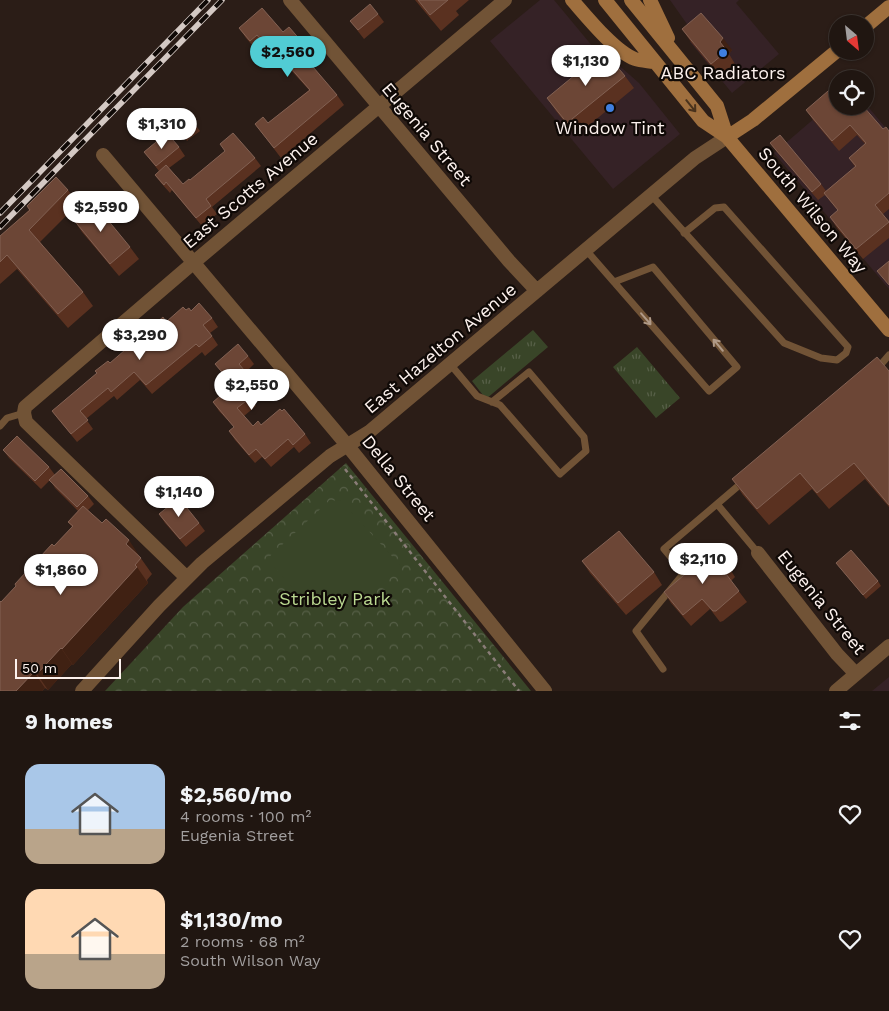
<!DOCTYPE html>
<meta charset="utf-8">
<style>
body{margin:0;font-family:"Work Sans",sans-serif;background:#2d231f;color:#f1f3f6;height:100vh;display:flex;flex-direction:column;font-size:19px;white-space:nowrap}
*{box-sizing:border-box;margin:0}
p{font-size:16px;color:#a29f9f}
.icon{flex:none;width:28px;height:28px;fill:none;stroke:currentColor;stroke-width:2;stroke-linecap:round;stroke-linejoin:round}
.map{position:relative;height:691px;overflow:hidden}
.details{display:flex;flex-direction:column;background:#201611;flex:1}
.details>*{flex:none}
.needle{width:32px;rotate:152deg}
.fabs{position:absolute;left:829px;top:15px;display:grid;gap:10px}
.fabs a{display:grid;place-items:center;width:45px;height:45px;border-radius:50%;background:#201611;box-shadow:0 1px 4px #0004,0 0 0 1px #3d3531;font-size:25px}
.scale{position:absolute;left:15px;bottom:12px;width:106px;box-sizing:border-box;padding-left:5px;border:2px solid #fcf1ed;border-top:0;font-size:14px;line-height:18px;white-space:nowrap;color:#fcf1ed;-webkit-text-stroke:4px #0f0906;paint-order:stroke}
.price{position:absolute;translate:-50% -42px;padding:0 11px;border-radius:18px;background:#fff;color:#222;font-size:16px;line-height:32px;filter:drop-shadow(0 1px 2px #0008)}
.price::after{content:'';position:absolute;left:50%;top:30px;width:15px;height:11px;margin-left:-8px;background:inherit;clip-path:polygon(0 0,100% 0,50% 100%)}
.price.on{background:#51ccd4;color:#111}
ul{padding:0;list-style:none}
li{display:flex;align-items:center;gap:15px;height:125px;padding:0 25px}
li span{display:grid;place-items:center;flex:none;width:140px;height:100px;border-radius:15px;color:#555}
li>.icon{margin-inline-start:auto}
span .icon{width:60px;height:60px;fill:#fffc;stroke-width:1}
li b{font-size:21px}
h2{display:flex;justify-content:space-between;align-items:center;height:60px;padding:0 25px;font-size:21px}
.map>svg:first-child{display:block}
.commercial{fill:#352226}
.grass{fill:url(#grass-tufts)}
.park{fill:url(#park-crowns)}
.pitch{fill:#394528}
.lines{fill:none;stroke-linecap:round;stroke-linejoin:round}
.path{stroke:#8a7d78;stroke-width:2.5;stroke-dasharray:4 4;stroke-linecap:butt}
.service{stroke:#715336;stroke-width:7}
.minor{stroke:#715336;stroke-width:14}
.secondary{stroke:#9f6f3e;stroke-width:14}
.rail-casing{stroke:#d4c9c4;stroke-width:5.5}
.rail{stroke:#0f0906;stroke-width:4;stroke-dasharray:11;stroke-linecap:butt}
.wall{fill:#5a3120}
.shaded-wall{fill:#402113}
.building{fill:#6c4636;stroke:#826153}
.oneway{stroke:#49321c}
.oneway2{stroke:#b09a88}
.shop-dot{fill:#3f7fe0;stroke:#0f0906;stroke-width:2}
.labels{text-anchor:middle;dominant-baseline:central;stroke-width:4.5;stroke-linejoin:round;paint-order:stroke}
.poi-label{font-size:18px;fill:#fcf1ed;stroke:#0f0906}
.street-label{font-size:18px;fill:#fcf1ed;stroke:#0f0906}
.park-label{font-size:18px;fill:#bbd991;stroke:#0f0906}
</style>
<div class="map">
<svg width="889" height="691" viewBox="0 0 889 691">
<defs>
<pattern id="grass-tufts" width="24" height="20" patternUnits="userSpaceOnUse" patternTransform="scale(1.25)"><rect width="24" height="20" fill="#394528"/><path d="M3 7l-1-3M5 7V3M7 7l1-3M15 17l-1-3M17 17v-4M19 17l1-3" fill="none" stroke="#576048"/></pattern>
<pattern id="park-crowns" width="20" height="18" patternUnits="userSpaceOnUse" patternTransform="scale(1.25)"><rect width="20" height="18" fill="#394528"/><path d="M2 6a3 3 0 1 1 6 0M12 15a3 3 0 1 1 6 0" fill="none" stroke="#576048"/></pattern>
</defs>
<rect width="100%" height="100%" fill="#2b1d17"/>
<!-- commercial -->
<path class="commercial" d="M540,0H554L608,65L614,61L639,83L680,134L613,189L490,41Z
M670,0H739L736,3L779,54L732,93L690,42L696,37Z
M837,99L838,106H865V103L889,132V289L774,153Z
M889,677V691H872Z"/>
<!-- grass -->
<path class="grass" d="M533,330L548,347L486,399L472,381Z
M637,347L680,398L656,418L613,367Z"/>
<!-- park -->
<path class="park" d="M346,463L531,691H105L183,607Z"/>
<!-- pitch -->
<path class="pitch" d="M340,500L400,565L356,605L307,604L267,559L329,501Z"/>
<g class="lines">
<!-- path -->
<path class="path" d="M345,469L519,691"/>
<!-- service -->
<path class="service" d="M651,195L784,343L821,358L837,360L846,353L848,347L724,207L715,208L684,233
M586,250L709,391L737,367L653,267L614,282
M450,364L477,396L500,405L560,474L586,451L584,437L529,372L492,402
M877,369L889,355
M0,426L7,418L24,413
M744,481L717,504L758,553
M663,669L636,631L684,573L664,549L717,504"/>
<!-- minor -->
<path class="minor" d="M290,0L509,261L537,291
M103,155L347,445L545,691
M758,553L837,654L856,674
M187,578L26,422L24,413L25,407L193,263L505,0
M82,691L159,606L202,563L330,456L369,432L695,158L727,137
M836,691L889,646"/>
<!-- secondary -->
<path class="secondary" d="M572,0C586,16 615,52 635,59C641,61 648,61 654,62
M605,0L703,121L727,137L889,330
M631,0L717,106L727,137
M650,0L668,38
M865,27L889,7
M727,137L753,120L838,50"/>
<defs>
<path id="rail" d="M0,213L208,0
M0,227L222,0"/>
</defs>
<!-- rail casing -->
<use href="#rail" class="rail-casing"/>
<!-- rail -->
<use href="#rail" class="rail"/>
</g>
<!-- wall -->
<path class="wall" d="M415,0H469L456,11L459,15L441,31Z
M378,14L384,22L364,39L350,21Z
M239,28L283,32L302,42L308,51L303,56L337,95L344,105L281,158L255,124L268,123L309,90L289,68L285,71L263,45L257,51L246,38Z
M682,29L732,50L729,54L735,64L720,77L691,42Z
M625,76L634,88L576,136L556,111L547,98Z
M838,88L883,129L889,131V209L883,214L889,221V238L863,259L837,228L830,217L838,211L825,195L818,200L776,151L770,143L821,184L826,191L855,167L849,158L865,144L857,135L839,151L813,120L806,110Z
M170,119L194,123L200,131L187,141Z
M220,144L255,158L261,166L212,207L217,214L202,226L172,190L170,193L161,183L155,175L159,171L144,152L179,147L185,156L169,168L183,184L190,180L225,151Z
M68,190L78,204L40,242L83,292L93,306L68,328L17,269L0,284V236L29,210L27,206Z
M73,219L130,247L139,259L119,276L82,232Z
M186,310L191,311L212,318L218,327L210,333L218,345L205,356L202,352L152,394L140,380L117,400L114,396L86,419L93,429L77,442L58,419L52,411L110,363L166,322Z
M248,356L254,364L246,372L260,391L251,399L256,406L244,416L253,426L261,425L305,434L311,443L299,453L294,447L271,467L262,457L255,463L235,440L229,431L234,427L219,411L213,402L233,386L215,364Z
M889,371V507L865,479L829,509L812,489L769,525L743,495L732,479Z
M3,450L49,467L55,475L88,496L94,504L88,510L140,557L152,574L147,580L148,583L73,665L72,664L48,690L45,688L42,691H0L1,602L72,527L68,522L78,511L55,488L50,480L41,489L9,458Z
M159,514L199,523L205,531L186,547L165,523Z
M582,561L654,572L662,585L626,615L590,573Z
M836,563L878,581L881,586L866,599Z
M728,566L735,577L731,581L747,602L723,621L720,622L710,609L691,626L671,603L664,592Z"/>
<!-- shaded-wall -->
<path class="shaded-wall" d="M723,38L732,50L729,54L720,42Z
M129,540L140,557L137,560L126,544Z
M137,567L148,583L73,665L62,649Z
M61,648L72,664L48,690L37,674Z
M34,672L45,688L42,691H16Z"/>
<!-- building -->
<path class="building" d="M418,0H448L430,15Z
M370,4L378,14L358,30L350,21Z
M262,8L283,32L289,27L302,42L296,47L337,95L274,148L255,124L263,117L268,123L310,90L282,58L279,61L257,35L250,41L239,28Z
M701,13L723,38L720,42L727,51L711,64L682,29Z
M604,51L625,76L567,123L547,98Z
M835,85L838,88V106H863L883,129L886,127L889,131V193L875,205L889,222L856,249L830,217L838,210L824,193L856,166L849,158L866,143L850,125L832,141L806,110Z
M183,109L194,123L181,133L170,119Z
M167,133L179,147L156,166L144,152Z
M233,133L255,158L206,199L211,206L196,218L166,182L164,185L155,175L166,165L183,184L189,179L190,180L225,151L220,144Z
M780,135L821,184L812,192L770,143Z
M56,177L68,190L29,230L83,292L58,314L7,255L0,262V236L30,210L27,206Z
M93,202L130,247L110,264L73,219Z
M889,261V285L877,271Z
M199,303L212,318L203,325L212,336L199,347L196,344L146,385L134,372L111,392L108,388L80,411L88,420L71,434L52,411L97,373L95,371L108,361L110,363L163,317L166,322L183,307L186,310L189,308L191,311Z
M238,344L248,356L239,364L254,382L244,391L250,398L237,408L253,426L258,421L261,425L280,409L282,411L284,409L305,434L293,445L288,439L265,459L256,449L249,455L229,431L234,427L213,402L233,385L215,364Z
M877,357L889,371V505L854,463L817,493L800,473L757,509L732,479Z
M17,436L49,467L35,481L3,450Z
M61,469L88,496L77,507L49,480Z
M179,498L199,523L180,539L159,514Z
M83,506L102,523L106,519L129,540L126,544L141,558L135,565L137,567L62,649L61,648L37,674L34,672L16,691H0V601L1,602L16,586L15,584L52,544L54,546L73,526L68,522Z
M619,531L654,572L618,603L582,561Z
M715,549L728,566L723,570L739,591L716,611H713L702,599L683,615L664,592Z
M851,550L878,581L863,595L836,563Z"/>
<!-- one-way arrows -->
<defs><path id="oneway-shaft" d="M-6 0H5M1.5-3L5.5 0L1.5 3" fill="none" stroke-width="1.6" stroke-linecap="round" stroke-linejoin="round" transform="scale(1.25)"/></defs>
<use class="oneway" href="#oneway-shaft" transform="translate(691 106) rotate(51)"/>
<g class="oneway2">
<use href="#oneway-shaft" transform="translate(646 319) rotate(49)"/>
<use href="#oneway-shaft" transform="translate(718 345) rotate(-130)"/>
</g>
<!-- markers -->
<g class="shop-dot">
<circle cx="723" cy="53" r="5"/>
<circle cx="610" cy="108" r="5"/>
</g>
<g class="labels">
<!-- poi labels -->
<g class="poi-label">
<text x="723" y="72">ABC Radiators</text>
<text x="610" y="127">Window Tint</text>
</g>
<!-- street labels -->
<g class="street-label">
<text transform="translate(427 134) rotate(50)">Eugenia Street</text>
<text transform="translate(250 190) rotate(-40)">East Scotts Avenue</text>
<text transform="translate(813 210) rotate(50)">South Wilson Way</text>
<text transform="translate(440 348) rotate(-40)">East Hazelton Avenue</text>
<text transform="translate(399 478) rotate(51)">Della Street</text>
<text transform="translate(822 602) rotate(51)">Eugenia Street</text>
</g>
<!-- park labels -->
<g class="park-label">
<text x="335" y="598">Stribley Park</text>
</g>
</g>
</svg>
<div class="fabs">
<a><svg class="needle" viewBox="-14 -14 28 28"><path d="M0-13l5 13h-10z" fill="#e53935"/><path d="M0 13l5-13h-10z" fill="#a29f9f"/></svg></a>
<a><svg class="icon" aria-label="locate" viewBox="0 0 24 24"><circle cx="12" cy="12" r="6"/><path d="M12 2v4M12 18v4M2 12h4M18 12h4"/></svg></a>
</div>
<div class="scale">50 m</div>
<b class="price on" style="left:288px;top:78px">$2,560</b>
<b class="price" style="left:586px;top:87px">$1,130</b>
<b class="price" style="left:162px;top:150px">$1,310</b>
<b class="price" style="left:101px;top:233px">$2,590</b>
<b class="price" style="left:140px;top:361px">$3,290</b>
<b class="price" style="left:252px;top:411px">$2,550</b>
<b class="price" style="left:179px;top:518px">$1,140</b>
<b class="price" style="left:703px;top:585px">$2,110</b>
<b class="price" style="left:61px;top:596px">$1,860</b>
</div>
<section class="details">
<h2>9 homes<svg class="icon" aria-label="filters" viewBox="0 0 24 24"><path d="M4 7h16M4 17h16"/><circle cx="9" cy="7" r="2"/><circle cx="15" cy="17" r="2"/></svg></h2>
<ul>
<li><span style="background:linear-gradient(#a9c7e8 65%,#b9a48a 0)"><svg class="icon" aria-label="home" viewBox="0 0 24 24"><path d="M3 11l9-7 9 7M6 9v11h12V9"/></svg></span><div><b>$2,560/mo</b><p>4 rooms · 100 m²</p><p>Eugenia Street</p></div><svg class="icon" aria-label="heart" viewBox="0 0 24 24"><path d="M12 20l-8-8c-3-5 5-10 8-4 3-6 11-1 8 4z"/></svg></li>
<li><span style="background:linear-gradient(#ffd9b3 65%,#b9a48a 0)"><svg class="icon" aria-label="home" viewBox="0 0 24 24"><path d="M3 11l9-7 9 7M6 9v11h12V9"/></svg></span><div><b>$1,130/mo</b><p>2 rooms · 68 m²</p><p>South Wilson Way</p></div><svg class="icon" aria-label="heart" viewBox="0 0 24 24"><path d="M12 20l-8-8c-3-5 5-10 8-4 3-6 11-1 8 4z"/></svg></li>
</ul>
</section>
